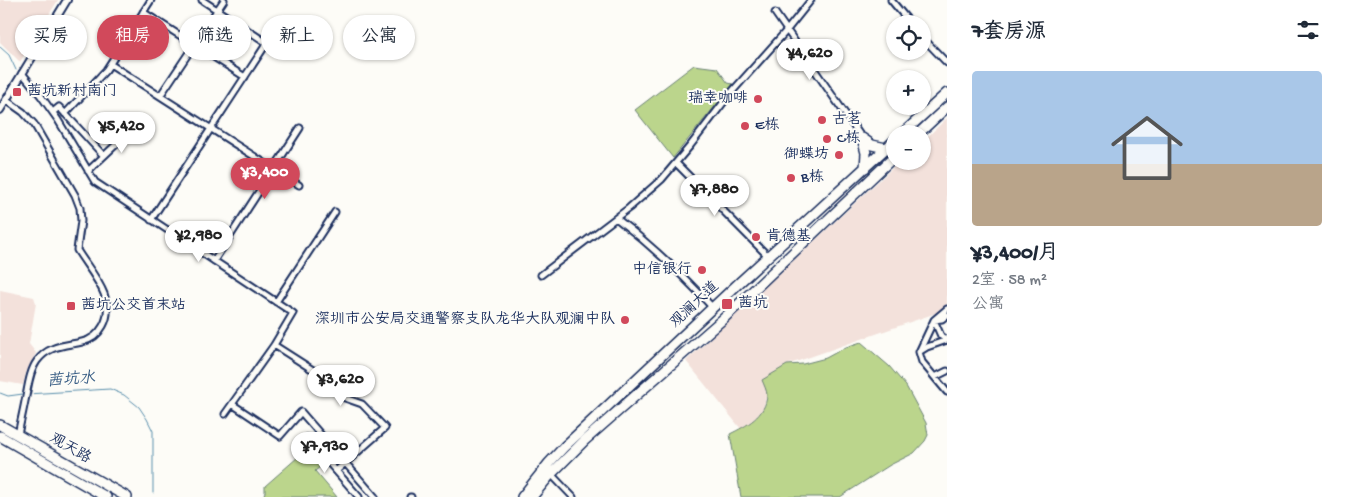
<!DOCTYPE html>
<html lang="zh">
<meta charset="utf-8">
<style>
body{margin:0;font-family:"Gochi Hand","LXGW WenKai TC",sans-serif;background:#f2f2f3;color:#1f2937;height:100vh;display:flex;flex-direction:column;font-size:19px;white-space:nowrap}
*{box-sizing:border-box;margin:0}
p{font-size:16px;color:#747a83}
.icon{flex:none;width:28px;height:28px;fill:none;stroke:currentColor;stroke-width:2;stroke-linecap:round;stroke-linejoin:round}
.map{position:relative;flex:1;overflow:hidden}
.panel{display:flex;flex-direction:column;background:#fff;width:400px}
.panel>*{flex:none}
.guide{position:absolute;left:15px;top:15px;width:475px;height:45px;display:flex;gap:10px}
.buttons{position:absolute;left:886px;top:15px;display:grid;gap:10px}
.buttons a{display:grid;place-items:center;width:45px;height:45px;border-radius:50%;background:#fff;box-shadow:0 1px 4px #0004;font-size:25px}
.price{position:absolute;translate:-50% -42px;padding:0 11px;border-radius:18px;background:#fff;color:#222;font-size:16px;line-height:32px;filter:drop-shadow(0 1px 2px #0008)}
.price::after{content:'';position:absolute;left:50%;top:30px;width:15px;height:11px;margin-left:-8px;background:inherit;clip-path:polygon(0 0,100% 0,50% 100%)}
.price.selected{background:#d1495b;color:#fff}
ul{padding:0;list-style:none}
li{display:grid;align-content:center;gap:10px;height:265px;padding:0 25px}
li span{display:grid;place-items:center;height:155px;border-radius:5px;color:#555}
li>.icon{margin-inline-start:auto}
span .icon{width:90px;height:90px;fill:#fffc;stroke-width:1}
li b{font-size:21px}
h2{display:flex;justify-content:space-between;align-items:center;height:60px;padding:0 25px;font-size:21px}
.tag{padding:0 18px;border-radius:22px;background:#fff;box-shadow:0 1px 4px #0004;font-size:18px;line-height:45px}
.tag.selected{background:#d1495b;color:#fff}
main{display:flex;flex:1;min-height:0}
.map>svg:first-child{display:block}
.built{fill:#f3e1db}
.green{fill:#bbd58c;stroke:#6b8275}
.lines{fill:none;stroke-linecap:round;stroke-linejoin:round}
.stream{stroke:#578dab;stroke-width:1}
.minor-casing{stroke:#1b2f5e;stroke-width:9}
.tertiary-casing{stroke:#1b2f5e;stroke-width:10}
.primary-casing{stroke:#1b2f5e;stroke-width:12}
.minor{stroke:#fdfcf7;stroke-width:5}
.tertiary{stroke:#fdfcf7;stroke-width:6}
.primary{stroke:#fdfcf7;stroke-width:9}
.poi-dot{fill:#d1495b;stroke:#fdfcf7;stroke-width:2}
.labels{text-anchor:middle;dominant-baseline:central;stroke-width:4;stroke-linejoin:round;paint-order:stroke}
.poi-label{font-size:15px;fill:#1b2f5e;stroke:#fdfcf7;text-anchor:start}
.street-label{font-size:15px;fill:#1b2f5e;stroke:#fdfcf7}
.water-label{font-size:16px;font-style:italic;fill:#395e85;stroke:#fdfcf7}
</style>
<main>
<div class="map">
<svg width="947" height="497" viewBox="0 0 947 497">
<rect width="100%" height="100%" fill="#fdfcf7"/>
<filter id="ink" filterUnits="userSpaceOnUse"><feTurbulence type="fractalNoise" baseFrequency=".02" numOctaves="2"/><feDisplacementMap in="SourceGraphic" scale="10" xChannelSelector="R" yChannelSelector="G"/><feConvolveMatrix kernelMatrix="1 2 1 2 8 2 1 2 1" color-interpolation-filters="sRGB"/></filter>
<g filter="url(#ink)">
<!-- built -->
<path class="built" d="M0,0H58L20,62L0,42Z
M947,118V306L939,312L787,365L767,394L763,410L750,424L741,429L686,361L900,161H922L923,141Z
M0,290L34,297L36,303L29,344L36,353L26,373L23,385L0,381Z"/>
<!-- green -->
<path class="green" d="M694,65L717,68L728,83L733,84L673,158L635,110Z
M861,342L889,366L906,386L926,423L928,435L925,441L914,453L890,465L840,497H741L730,434C746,426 766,416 767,395C767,391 764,385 762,380L787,365L803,364L826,358L846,347Z
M306,455L311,457L320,467L315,471L337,497H263L265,492V486L298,457Z"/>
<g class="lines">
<!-- stream -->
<path class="stream" d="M0,47L9,55L16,70
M0,393L8,396L23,394
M27,394L110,389L124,395L139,407L147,419L153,431V493"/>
<defs>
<path id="minor" d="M891,0L911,24
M143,12L245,77
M775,13L862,138
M922,37L947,63
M110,64L299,185
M22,73L41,96L58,120L95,182L293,313L274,345L225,414
M160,96L224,0
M6,100L23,112L34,124L75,195L80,208L81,221L77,250C90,272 118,299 103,326C98,335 91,340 82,342C64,346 49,345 37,361C29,372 28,388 25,401C23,412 20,424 18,435
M53,112L59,107L104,156
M65,114L106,70L151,0
M676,163L768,256
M88,171L141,121
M616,218C651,245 683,275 713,308
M151,220L267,43L202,0
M214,261L300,128
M541,275L629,208L662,179L690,146L730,94L787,30L811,0
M276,302L335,212
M947,309L934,320L919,352L922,362L947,392
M947,315L942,319L934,320L941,336L947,340
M274,345L324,377L345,398L362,404L385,428L336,471
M919,352L927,347L947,340
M935,377L947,371
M232,404L280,436L301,412L375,497
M307,438L359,497
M551,474L573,497
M410,497H411"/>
<path id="tertiary" d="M0,110L67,0"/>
<path id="primary" d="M902,134L947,93
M918,134L947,107
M862,138L866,153L865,168
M862,138L872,145L886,148
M0,425L127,497
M0,436L106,497
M522,497L549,463L564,447L740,282L895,140
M532,497L551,474L585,440L723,319L895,156"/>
</defs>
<!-- minor casing -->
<use href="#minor" class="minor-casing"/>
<!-- tertiary casing -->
<use href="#tertiary" class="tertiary-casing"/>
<!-- primary casing -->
<use href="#primary" class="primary-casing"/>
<!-- minor -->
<use href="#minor" class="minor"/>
<!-- tertiary -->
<use href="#tertiary" class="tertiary"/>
<!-- primary -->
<use href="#primary" class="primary"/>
</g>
</g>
<!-- markers -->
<g class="poi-dot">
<rect x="12" y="87" width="10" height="10" rx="2.5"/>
<circle cx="758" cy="99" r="5"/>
<circle cx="822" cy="120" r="5"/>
<circle cx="745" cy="126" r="5"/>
<circle cx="827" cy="139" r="5"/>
<circle cx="839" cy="155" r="5"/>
<circle cx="791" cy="178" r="5"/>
<circle cx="756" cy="237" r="5"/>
<circle cx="702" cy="270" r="5"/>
<rect x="721" y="298" width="12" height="12" rx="2.5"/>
<rect x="66" y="301" width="10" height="10" rx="2.5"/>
<circle cx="625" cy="320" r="5"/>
</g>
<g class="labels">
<!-- poi labels -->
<g class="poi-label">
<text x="27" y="92">茜坑新村南门</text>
<text x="748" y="99" text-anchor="end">瑞幸咖啡</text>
<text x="832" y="120">古茗</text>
<text x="755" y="126">E栋</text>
<text x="837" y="139">C栋</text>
<text x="829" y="155" text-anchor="end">御蝶坊</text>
<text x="801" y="178">B栋</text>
<text x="766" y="237">肯德基</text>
<text x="692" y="270" text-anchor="end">中信银行</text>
<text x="738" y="304">茜坑</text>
<text x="81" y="306">茜坑公交首末站</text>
<text x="615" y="320" text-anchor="end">深圳市公安局交通警察支队龙华大队观澜中队</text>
</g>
<!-- street labels -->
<g class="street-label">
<text transform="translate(695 305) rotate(-43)">观澜大道</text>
<text transform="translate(70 449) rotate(30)">观天路</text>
</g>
<!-- water labels -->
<g class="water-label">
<text transform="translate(71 381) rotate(-4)">茜坑水</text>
</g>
</g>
</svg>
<div class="buttons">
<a><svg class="icon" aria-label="locate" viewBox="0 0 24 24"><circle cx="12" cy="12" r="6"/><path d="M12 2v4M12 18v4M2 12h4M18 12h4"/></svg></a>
<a>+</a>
<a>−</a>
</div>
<b class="price" style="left:810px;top:81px">¥4,620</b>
<b class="price" style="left:122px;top:154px">¥5,420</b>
<b class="price selected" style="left:265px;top:200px">¥3,400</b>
<b class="price" style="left:715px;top:217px">¥7,880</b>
<b class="price" style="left:199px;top:263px">¥2,980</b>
<b class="price" style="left:341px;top:407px">¥3,620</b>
<b class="price" style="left:325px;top:474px">¥7,930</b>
<div class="guide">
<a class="tag">买房</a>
<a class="tag selected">租房</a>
<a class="tag">筛选</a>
<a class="tag">新上</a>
<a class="tag">公寓</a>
</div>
</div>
<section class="panel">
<h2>7套房源<svg class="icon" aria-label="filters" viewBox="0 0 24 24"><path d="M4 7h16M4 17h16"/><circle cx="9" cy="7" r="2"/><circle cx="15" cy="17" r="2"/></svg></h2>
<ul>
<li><span style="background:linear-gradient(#a9c7e8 60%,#b9a48a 0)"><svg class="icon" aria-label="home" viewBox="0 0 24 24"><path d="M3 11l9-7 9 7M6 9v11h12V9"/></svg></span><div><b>¥3,400/月</b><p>2室 · 58 m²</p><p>公寓</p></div></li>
</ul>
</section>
</main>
